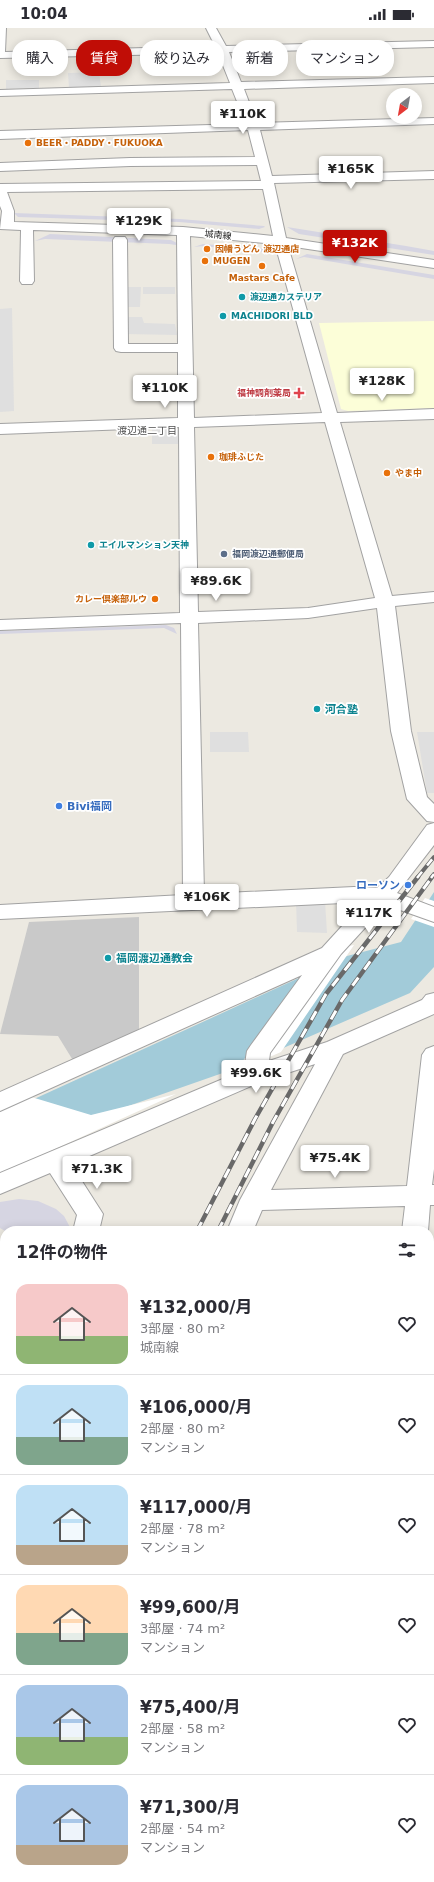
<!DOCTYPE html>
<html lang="ja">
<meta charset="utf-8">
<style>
body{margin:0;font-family:"DejaVu Sans","Noto Sans JP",sans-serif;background:#f7f7f7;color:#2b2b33;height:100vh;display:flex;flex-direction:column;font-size:15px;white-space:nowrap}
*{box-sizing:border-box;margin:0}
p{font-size:13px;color:#7c7c81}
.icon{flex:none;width:22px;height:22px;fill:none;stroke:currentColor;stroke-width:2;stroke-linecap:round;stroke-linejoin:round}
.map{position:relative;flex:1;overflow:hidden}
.side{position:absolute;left:0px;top:1198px;width:434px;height:656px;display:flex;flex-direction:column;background:#fff;border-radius:16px 16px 0 0;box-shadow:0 2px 10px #0003}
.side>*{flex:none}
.banner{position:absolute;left:12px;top:12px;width:410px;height:36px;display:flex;gap:8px}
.needle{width:26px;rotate:211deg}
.buttons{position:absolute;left:386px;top:60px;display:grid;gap:8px}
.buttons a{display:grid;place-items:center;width:36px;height:36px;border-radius:50%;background:#fff;box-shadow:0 2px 10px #0003;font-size:20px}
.price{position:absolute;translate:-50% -34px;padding:0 9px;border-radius:4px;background:#fff;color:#222;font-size:13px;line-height:26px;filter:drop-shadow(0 1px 2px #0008)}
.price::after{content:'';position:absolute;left:50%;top:24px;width:12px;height:9px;margin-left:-6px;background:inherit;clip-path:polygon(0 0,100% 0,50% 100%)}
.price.active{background:#c00d06;color:#fff}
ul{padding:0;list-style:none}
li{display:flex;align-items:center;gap:12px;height:100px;padding:0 16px}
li+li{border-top:1px solid #e1e1e2}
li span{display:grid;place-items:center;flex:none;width:112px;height:80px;border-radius:12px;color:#555}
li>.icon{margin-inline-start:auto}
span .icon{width:48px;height:48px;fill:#fffc;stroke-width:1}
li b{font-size:17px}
h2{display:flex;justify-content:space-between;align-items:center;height:48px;padding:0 16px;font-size:17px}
.pill{padding:0 14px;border-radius:16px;background:#fff;box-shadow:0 2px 10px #0003;font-size:14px;line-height:36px}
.pill.active{background:#c00d06;color:#fff}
.status{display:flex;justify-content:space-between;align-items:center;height:28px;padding:0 20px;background:#fff;direction:ltr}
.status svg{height:11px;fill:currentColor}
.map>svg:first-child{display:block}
.education{fill:#fcfed8}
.religious{fill:#c9c9c9}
.parking{fill:#dfdfdf}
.plaza{fill:#d6d5e2}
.water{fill:#a2cbd9}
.pier{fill:#fff}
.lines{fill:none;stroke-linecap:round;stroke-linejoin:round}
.minor-casing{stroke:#a2a2a2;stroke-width:2}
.minor{fill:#fff;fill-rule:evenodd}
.rail-far2-casing{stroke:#696969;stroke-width:4}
.rail-far1-casing{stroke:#696969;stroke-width:4.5}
.rail-casing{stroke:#696969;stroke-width:5.5}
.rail-far2{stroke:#fff;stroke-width:2.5;stroke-dasharray:8;stroke-linecap:butt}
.rail-far1{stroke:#fff;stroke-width:3;stroke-dasharray:10;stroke-linecap:butt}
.rail{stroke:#fff;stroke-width:4;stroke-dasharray:12;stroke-linecap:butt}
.food-dot{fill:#e8710a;stroke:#fff;stroke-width:1.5}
.culture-dot{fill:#0f9aa8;stroke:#fff;stroke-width:1.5}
.health-dot{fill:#e0444e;stroke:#fff;stroke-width:1.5}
.service-dot{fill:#5c6f8a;stroke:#fff;stroke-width:1.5}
.shop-dot{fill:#3f7fe0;stroke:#fff;stroke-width:1.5}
.labels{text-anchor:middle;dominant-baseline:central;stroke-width:3.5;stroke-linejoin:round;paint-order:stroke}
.far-food-label{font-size:9px;font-weight:bold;fill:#c56008;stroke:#fff;text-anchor:start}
.far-street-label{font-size:9px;fill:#1b1b1b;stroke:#fff}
.far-culture-label{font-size:9px;font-weight:bold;fill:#0d838f;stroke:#fff;text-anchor:start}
.far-health-label{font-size:9px;font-weight:bold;fill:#be3a42;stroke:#fff;text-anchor:end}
.far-service-label{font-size:9px;font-weight:bold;fill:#4e5e75;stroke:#fff;text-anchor:start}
.far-neighbourhood-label{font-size:10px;fill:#4e4e4e;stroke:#fff}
.culture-label{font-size:11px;font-weight:bold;fill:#0d838f;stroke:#fff;text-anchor:start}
.shop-label{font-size:11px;font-weight:bold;fill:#366cbe;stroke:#fff;text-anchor:start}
</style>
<div class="status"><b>10:04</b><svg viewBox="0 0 49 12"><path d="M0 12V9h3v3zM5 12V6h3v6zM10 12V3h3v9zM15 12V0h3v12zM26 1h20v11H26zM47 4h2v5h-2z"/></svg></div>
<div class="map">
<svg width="434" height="1854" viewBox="0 0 434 1854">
<rect width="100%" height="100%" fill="#ece9e1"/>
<!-- education -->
<path class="education" d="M434,293V380L348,383L341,381L319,295Z"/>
<!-- religious -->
<path class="religious" d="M139,889V1005L74,1034L58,1008L0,1006L29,894Z"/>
<!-- parking -->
<path class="parking" d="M353,20H382L387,31L360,34Z
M256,23L264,37H270L271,41L239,42L230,24Z
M99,44L101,59L69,60L68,45Z
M6,52H39V60L6,61Z
M128,259H141L140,279H127Z
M143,259H175V266H143Z
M12,280L14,383L0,384V281Z
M125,289H142L144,295L175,296L177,307L125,306Z
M152,400H173L179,402L180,416H152Z
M210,704H248L249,724H210Z
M417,704H434V765H427Z
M296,873H325L327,905L297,904Z"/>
<!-- plaza -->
<path class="plaza" d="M14,185L180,191L264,198L265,199L259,201L179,194L18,189Z
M287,199L406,218L434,223V227L299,206Z
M50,206L171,212L177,215L176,217L169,216L45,211L35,213Z
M203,216L270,221L277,224L278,228L272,225L203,218L194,219Z
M307,226L434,247V251L304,229L296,231Z
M166,597L174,600L177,606L164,600L0,606V603Z
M19,1171L38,1173L56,1181L64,1188L72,1203H5L0,1200V1174Z
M5,1374V1416L0,1430V1388Z"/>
<!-- water -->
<path class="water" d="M434,864V939L410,965L237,1040L117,1082L0,1137L21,1077L347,928L401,914Z"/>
<!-- pier -->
<path class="pier" d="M425,870L434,873V899L411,891Z
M354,917L281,1024L235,1044L321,923Z
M176,1066L0,1146V1082L28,1068L91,1087Z"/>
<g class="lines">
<defs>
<path id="minor" d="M0,0H6L5,24L215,18L206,0H216L226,18L434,13V19L229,24L241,54L434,49V55L244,61L257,95L434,90V96L260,102L272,148L434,143V151L274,155L286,210L434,232V240L288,218L337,385L434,381V391L340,394L392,568L434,564V574L395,578L411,703L427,769L434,776V794L427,793L407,771L391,703L377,580L308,590L198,595L204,866L354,859L377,860L389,849L427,797L434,795V817L397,865L434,879V894L386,877L341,926L270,1025L269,1033L327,1014L422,972L426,967L434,965V986L343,1026L271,1162L407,1158L422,1027L426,1021L434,1018V1141L432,1157H434V1177H430L428,1203H402L405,1178L262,1182L253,1203H227L240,1172L315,1036L263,1053L71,1136L103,1186L99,1203H73L77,1187L50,1145L0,1166V1145L244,1042L247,1023L251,1017L302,947L0,1083V1064L322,920L364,874L0,891V877L183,867L181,595L0,602V592L180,585L179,399L0,406V396L178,390V324H121L116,323L114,320L113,212L115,209H125L127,212L128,316H178L177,207L33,202L34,253L32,256H22L20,253L21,202L0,201L2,183L0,178V156L261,153L257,137L130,138L0,143V135L130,130L255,129L248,102L0,111V103L246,96L232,61L0,68V62L230,55L218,25L0,30ZM263,161L273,208L183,199L14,194V183L7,164ZM190,208L275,216L322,385L194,390ZM325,394L375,570L308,580L198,584L194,399Z
M5,1428V1466L0,1468V1430Z
M5,1490V1530L0,1532V1491Z
M5,1540V1582L0,1584V1542Z
M429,1540H434V1568H429Z
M24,1849H58L57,1854H23Z
M321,1849H355L354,1854H320Z"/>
</defs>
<!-- minor casing -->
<use href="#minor" class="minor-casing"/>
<!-- minor -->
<use href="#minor" class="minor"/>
<defs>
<path id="rail-far2" d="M417,850L434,829
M431,850L434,846"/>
<path id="rail-far1" d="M197,1203L255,1091L326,966L418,849
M218,1203L273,1094L342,972L432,849"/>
<path id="rail" d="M0,1800L5,1782
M8,1854L10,1849"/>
</defs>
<!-- rail-far2 casing -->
<use href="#rail-far2" class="rail-far2-casing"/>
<!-- rail-far1 casing -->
<use href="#rail-far1" class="rail-far1-casing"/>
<!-- rail casing -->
<use href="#rail" class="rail-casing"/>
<!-- rail-far2 -->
<use href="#rail-far2" class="rail-far2"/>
<!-- rail-far1 -->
<use href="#rail-far1" class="rail-far1"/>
<!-- rail -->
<use href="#rail" class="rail"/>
</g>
<!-- markers -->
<g class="food-dot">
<circle cx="28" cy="115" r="4"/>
<circle cx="207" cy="221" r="4"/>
<circle cx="205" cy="233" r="4"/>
<circle cx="262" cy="238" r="4"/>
<circle cx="211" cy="429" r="4"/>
<circle cx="387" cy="445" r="4"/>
<circle cx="155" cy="571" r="4"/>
</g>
<g class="culture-dot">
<circle cx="242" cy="269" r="4"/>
<circle cx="223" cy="288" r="4"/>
<circle cx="91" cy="517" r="4"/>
<circle cx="317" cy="681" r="4"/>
<circle cx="108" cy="930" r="4"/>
</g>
<path class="health-dot" d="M297 359h4v4h4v4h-4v4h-4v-4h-4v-4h4z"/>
<circle class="service-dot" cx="224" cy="526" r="4"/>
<g class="shop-dot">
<circle cx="59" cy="778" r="4"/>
<circle cx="408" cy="857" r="4"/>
</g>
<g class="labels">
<!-- far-food labels -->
<g class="far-food-label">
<text x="36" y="115">BEER・PADDY・FUKUOKA</text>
<text x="215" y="221">因幡うどん 渡辺通店</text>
<text x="213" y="233">MUGEN</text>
<text x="262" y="250" text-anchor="middle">Mastars Cafe</text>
<text x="219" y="429">珈琲ふじた</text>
<text x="395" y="445">やま中</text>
<text x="147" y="571" text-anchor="end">カレー倶楽部ルウ</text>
</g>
<!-- far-street labels -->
<g class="far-street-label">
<text transform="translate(218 207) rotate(6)">城南線</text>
</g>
<!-- far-culture labels -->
<g class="far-culture-label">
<text x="250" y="269">渡辺通カステリア</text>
<text x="231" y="288">MACHIDORI BLD</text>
<text x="99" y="517">エイルマンション天神</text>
</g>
<!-- far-health labels -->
<g class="far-health-label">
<text x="291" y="365">福神調剤薬局</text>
</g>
<!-- far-service labels -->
<g class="far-service-label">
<text x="232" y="526">福岡渡辺通郵便局</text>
</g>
<!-- far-neighbourhood labels -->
<g class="far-neighbourhood-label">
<text x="147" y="402">渡辺通二丁目</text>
</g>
<!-- culture labels -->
<g class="culture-label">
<text x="325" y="681">河合塾</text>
<text x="116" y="930">福岡渡辺通教会</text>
</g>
<!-- shop labels -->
<g class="shop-label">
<text x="67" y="778">Bivi福岡</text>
<text x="400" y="857" text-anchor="end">ローソン</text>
</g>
</g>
</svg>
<div class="buttons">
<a><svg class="needle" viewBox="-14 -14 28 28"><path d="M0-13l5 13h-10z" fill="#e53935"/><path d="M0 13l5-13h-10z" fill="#7c7c81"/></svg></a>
</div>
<b class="price" style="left:243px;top:107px">¥110K</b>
<b class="price" style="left:351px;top:162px">¥165K</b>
<b class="price" style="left:139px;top:214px">¥129K</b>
<b class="price active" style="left:355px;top:236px">¥132K</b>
<b class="price" style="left:382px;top:374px">¥128K</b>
<b class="price" style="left:165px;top:381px">¥110K</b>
<b class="price" style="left:216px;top:574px">¥89.6K</b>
<b class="price" style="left:207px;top:890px">¥106K</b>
<b class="price" style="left:369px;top:906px">¥117K</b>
<b class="price" style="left:256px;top:1066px">¥99.6K</b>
<b class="price" style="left:335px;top:1151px">¥75.4K</b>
<b class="price" style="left:97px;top:1162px">¥71.3K</b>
<div class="banner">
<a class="pill">購入</a>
<a class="pill active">賃貸</a>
<a class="pill">絞り込み</a>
<a class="pill">新着</a>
<a class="pill">マンション</a>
</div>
<section class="side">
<h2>12件の物件<svg class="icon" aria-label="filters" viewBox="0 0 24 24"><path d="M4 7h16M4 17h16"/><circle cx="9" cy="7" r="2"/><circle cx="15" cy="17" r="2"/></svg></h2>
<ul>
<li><span style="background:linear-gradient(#f6c9c9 65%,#8fb573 0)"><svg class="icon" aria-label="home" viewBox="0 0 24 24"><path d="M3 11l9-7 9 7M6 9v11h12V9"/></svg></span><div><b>¥132,000/月</b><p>3部屋 · 80 m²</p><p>城南線</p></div><svg class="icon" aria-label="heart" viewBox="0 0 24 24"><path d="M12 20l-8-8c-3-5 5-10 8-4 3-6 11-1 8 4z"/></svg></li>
<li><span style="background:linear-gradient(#bfe0f5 65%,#7fa58c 0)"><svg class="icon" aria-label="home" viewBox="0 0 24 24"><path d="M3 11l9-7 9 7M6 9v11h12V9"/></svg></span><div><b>¥106,000/月</b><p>2部屋 · 80 m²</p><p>マンション</p></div><svg class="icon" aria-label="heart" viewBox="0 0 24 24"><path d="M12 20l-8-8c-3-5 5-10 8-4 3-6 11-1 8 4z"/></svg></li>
<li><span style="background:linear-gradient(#bfe0f5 75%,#b9a48a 0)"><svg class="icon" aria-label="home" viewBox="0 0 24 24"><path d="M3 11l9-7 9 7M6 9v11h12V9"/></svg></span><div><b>¥117,000/月</b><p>2部屋 · 78 m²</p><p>マンション</p></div><svg class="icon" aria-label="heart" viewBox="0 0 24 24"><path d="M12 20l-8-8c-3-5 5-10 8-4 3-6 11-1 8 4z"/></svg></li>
<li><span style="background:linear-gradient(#ffd9b3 60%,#7fa58c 0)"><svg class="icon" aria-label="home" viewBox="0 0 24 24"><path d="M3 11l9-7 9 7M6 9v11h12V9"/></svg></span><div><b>¥99,600/月</b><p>3部屋 · 74 m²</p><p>マンション</p></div><svg class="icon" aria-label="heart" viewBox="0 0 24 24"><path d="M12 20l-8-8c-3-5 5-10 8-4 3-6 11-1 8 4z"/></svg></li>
<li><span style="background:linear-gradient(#a9c7e8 65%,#8fb573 0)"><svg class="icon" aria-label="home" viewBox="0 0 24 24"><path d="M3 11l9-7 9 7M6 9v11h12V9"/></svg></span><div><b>¥75,400/月</b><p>2部屋 · 58 m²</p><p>マンション</p></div><svg class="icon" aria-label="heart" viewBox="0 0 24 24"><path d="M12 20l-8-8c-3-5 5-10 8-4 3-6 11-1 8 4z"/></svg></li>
<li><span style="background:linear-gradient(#a9c7e8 75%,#b9a48a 0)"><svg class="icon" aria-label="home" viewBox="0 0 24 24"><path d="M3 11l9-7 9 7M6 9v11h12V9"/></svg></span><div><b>¥71,300/月</b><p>2部屋 · 54 m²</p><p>マンション</p></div><svg class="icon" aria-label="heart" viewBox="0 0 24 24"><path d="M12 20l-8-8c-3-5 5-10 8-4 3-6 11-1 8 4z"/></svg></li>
</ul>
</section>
</div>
